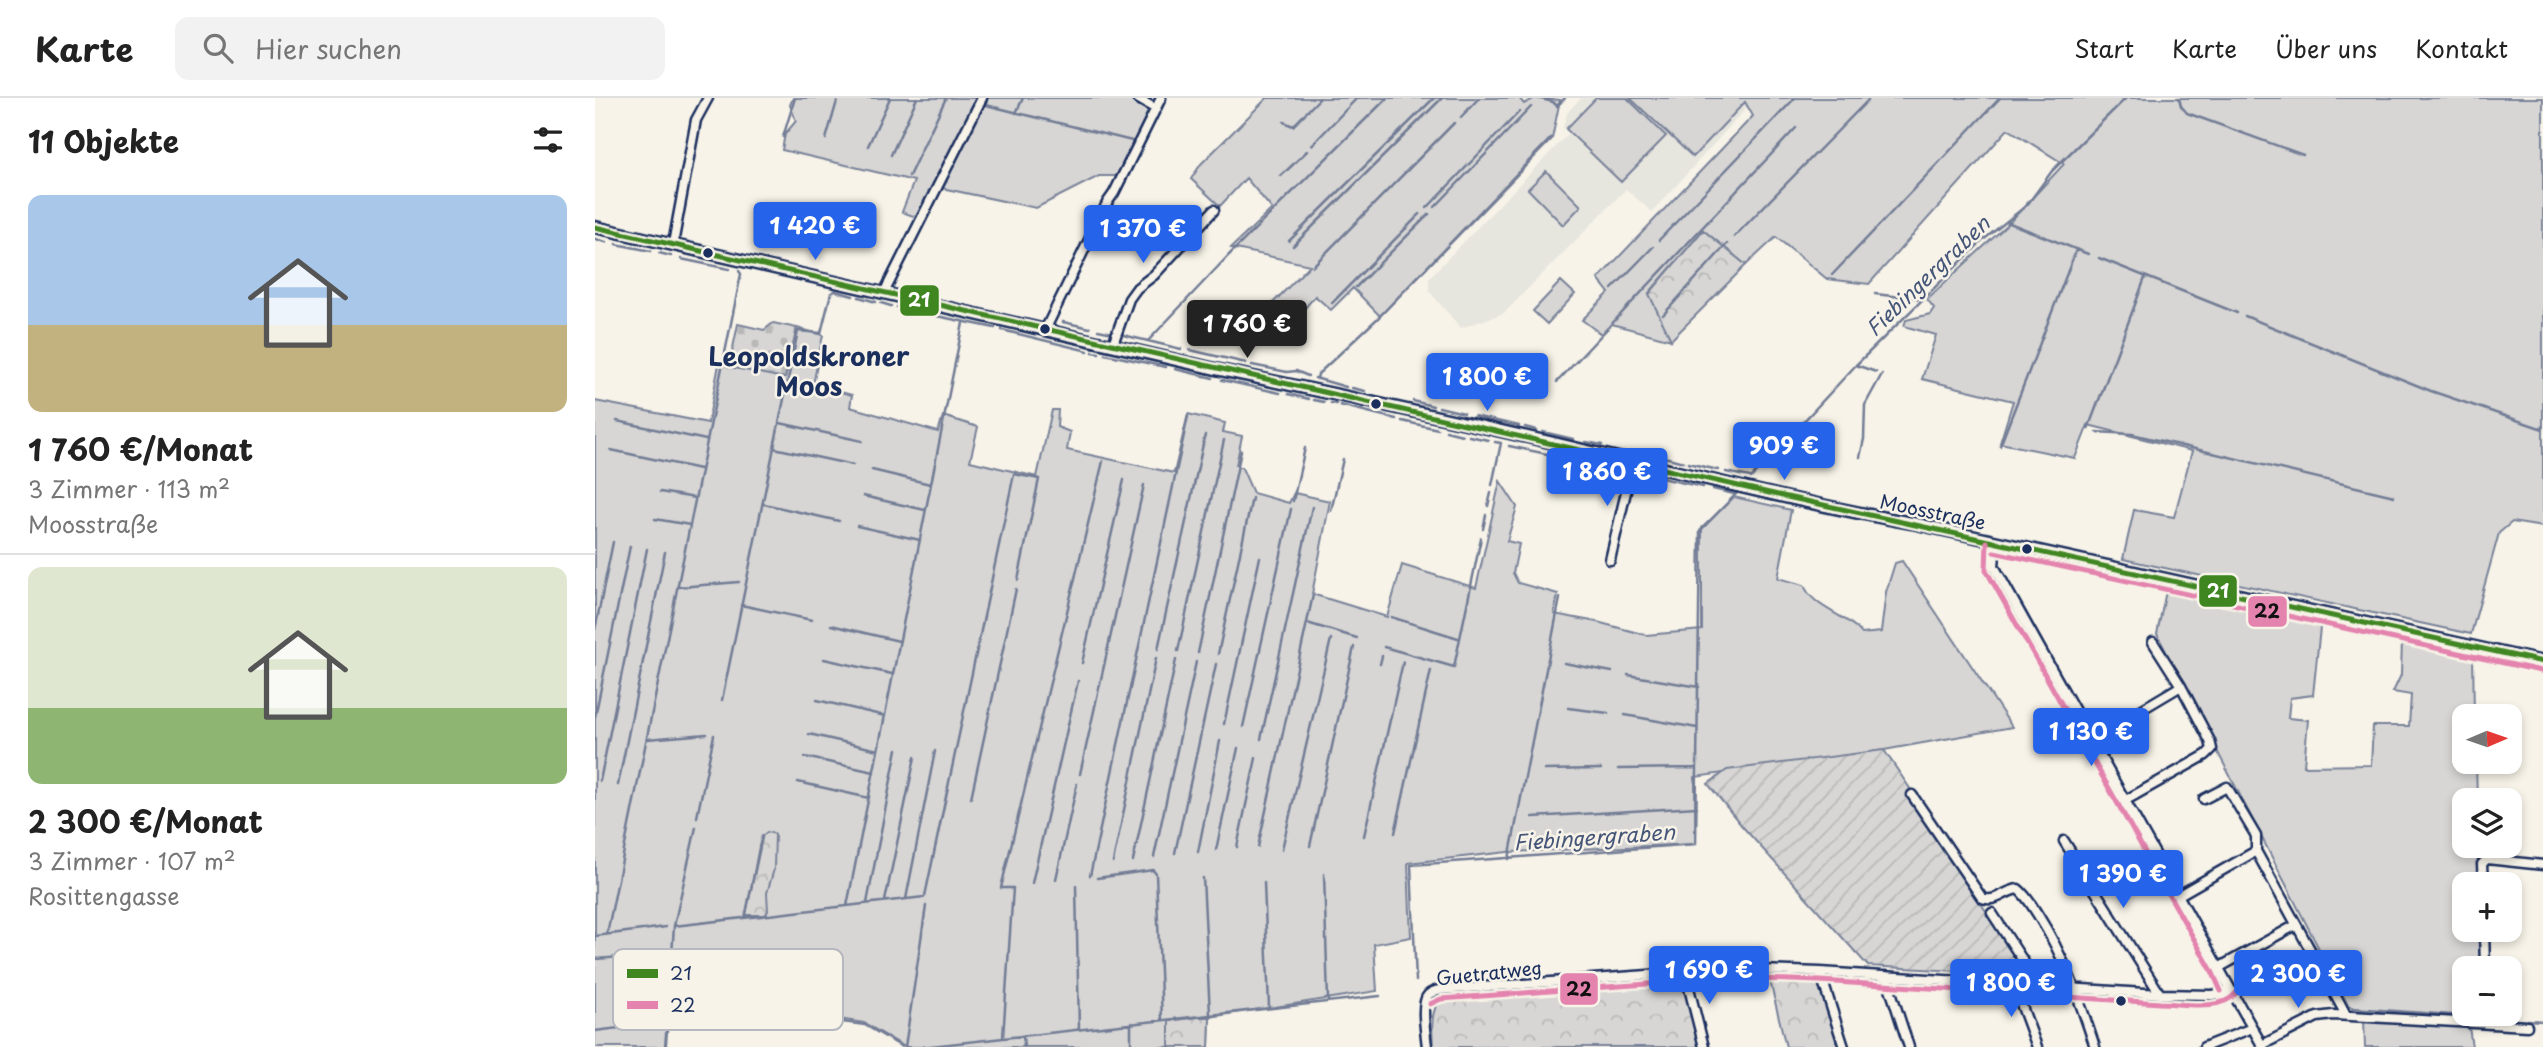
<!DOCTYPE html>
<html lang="de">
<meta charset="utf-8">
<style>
body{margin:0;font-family:"Playpen Sans",sans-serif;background:#f2f2f2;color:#222;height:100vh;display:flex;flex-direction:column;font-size:26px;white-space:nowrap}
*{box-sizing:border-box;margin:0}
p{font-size:23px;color:#767676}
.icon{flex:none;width:38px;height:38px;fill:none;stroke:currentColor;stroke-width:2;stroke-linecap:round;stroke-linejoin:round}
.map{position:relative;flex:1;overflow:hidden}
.details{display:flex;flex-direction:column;background:#fff;width:595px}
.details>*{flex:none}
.needle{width:46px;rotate:88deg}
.fabs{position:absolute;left:1857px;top:606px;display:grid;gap:14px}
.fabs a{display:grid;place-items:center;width:70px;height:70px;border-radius:14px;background:#fff;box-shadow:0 4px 10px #0003;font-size:35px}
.price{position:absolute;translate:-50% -60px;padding:0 16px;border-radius:7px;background:#2563eb;color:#fff;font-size:23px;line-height:46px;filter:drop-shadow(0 2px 4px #0008)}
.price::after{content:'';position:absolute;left:50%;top:42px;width:21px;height:16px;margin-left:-10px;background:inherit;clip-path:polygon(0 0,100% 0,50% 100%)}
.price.on{background:#222;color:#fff}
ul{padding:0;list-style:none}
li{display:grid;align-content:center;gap:14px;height:371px;padding:0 28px}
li+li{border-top:2px solid #e0e0e0}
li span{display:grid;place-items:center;height:217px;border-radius:14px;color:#555}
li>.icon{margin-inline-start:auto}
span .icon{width:126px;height:126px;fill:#fffc;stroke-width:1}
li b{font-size:30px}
h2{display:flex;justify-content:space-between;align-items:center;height:84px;padding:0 28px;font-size:30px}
header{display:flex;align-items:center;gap:42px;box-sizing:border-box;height:98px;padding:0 35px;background:#fff;border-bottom:2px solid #e0e0e0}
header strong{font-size:33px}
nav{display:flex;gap:38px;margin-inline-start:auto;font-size:24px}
.search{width:490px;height:63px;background:#f2f2f2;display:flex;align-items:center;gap:18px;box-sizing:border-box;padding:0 24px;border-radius:14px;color:#767676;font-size:26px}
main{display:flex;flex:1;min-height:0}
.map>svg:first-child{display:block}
.built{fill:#e6e5de}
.green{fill:#d7d6d4;stroke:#798299;stroke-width:2}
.forest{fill:url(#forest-crowns);stroke:#798299;stroke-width:2}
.cemetery{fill:url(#cemetery-stones);stroke:#798299;stroke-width:2}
.garden{fill:url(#garden-furrows);stroke:#798299;stroke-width:2}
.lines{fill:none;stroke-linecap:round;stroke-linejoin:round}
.stream{stroke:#727c95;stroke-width:2.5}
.minor-casing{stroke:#1b2f5e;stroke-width:13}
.tertiary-casing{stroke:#1b2f5e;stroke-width:15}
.minor{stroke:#f7f3e8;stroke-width:8}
.tertiary{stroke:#f7f3e8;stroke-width:10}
.bus-1-casing{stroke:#f7f3e8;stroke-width:10}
.bus-2-casing{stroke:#f7f3e8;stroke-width:10}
.bus-1{stroke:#3f8621;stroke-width:5}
.bus-2{stroke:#e383ae;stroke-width:5}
.bus-dot{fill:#1b2f5e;stroke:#f7f3e8;stroke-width:2.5}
.labels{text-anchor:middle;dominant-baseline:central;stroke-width:5;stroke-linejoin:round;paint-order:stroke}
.street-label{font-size:19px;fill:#1b2f5e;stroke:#f7f3e8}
.water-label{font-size:21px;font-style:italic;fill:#465679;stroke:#f7f3e8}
.district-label{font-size:26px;font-weight:bold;fill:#1b2f5e;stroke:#f7f3e8}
.key{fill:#f7f3e8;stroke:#b5b8bf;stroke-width:2}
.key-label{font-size:19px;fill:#1b2f5e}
.line-badge{stroke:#f7f3e8;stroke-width:2.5}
.badge-label{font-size:19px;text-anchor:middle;font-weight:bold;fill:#fff}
.pale-badge-label{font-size:19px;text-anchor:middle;font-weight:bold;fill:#111}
</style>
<header>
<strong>Karte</strong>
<div class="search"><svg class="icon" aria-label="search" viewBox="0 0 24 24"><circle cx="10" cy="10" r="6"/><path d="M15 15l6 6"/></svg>Hier suchen</div>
<nav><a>Start</a><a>Karte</a><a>Über uns</a><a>Kontakt</a></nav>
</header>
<main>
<section class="details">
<h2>11 Objekte<svg class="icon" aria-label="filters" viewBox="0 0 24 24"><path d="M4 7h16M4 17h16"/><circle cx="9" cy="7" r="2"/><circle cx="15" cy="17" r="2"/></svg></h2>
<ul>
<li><span style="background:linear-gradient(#a9c7e8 60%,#c2b280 0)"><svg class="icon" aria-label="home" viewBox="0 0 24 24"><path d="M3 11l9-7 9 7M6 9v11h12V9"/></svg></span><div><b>1 760 €/Monat</b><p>3 Zimmer · 113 m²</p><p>Moosstraße</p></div></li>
<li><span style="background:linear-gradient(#dfe7d0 65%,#8fb573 0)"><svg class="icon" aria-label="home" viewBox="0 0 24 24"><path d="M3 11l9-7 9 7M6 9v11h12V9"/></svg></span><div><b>2 300 €/Monat</b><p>3 Zimmer · 107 m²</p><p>Rosittengasse</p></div></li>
</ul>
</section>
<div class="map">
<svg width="1948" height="949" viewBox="0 0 1948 949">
<defs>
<pattern id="forest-crowns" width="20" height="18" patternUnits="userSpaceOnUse" patternTransform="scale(1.75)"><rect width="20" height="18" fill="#d7d6d4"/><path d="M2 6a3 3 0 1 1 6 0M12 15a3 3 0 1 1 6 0" fill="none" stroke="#b8b8b8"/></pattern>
<pattern id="cemetery-stones" width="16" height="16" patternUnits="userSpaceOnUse" patternTransform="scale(1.75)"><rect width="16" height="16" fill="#d7d6d4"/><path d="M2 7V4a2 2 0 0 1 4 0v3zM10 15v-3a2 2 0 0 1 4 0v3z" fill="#b8b8b8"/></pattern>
<pattern id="garden-furrows" width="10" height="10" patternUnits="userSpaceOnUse" patternTransform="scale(1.75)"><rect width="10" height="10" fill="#d7d6d4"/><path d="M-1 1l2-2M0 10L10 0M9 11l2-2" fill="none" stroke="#b8b8b8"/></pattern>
</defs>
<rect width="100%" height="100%" fill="#f7f3e8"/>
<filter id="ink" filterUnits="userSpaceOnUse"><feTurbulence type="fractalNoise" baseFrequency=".0143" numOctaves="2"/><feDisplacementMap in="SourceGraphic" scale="14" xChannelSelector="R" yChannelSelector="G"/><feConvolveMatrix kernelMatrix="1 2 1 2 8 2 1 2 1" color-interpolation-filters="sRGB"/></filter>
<g filter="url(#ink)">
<!-- built -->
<path class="built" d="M986,0H1149L1155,6L1057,114L1031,91L909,215L866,230L834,193V180L974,35L968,29L972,15Z"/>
<!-- green -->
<path class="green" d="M198,0H538L555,11L522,78H504L441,110L337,88L321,119L307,114L319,83L187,52L190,36L201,23L195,7Z
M672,0H924L929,6L940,0L965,2L957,41L785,218L758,190L736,212L720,198L691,233L670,213L715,167L636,150L677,111L651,80L625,108L596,81L606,66Z
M1001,0H1032L1071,38L1026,84L971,31Z
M1035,0H1948V429L1917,424L1904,435L1876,536L1528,461L1539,412L1579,419L1597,353L1493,327L1480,360L1405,345L1418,303L1327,281L1341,237L1309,228L1311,222L1335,216L1339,210L1332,201L1412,127L1469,66L1413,31L1274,186L1232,181L1181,139L1151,167L1108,132L1054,195L1076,242L1017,226L1006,236L987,222L1014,195L1003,181L1158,18L1150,4L1098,59Z
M951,73L986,108L968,127L933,91Z
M966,183L980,196L952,226L938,213Z
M202,230L228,237L218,287L257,297L255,309L343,334L348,318L383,329L375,363L442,379L457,312H463L462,329L475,334L472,352L579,375L593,316L630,325L628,334L647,338L641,367L647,370L658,395L694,405L699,395L735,403L717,496L792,519L807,467L881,490L905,383L922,409L912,443L924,446L918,475L923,485L963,496L959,516L1002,524L1051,537L1107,532V430L1139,399L1196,412L1183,480L1209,487C1218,511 1252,516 1267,536L1286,534L1291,494L1300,465L1307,463L1417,629L1289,652L1100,679V746L913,754L813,765L816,839L779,846L782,893L615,919L614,949H310L269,925L193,913L73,922L71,949H0V303L113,325L124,266L190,280Z
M1571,493L1726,520L1718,597L1695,600L1693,620L1713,622L1709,668L1776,667L1778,628H1814L1816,597L1798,594L1806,577L1807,541L1878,556L1879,618H1869V663H1881L1882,702H1869V747H1883L1884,786H1869V831H1887L1888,870H1869V915H1890V918L1874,929L1877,949H1770L1769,921L1758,909H1754L1562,536Z"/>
<!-- forest -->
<path class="forest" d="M1108,132L1151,167L1076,242L1054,196Z
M172,734L180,736L179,771L172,795L173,813L170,817H151L164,748L167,738Z
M1174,879L1223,880L1246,949H1191Z
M1087,881L1106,949H838C837,930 834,907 852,895Z
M604,919H615L614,949H574V923Z"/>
<!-- cemetery -->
<path class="cemetery" d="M178,225L202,230L190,280L134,269L143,226L169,232Z"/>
<!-- garden -->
<path class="garden" d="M1289,652L1318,695L1313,699L1432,873L1390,870L1381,874L1273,868L1147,728L1113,686L1132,672Z"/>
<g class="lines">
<!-- stream -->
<path class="stream" d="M392,0L391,7L537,43L538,49
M942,0L958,4L962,8L970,0
M1584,0L1586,8L1592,15L1708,57
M421,15L428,0
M866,19L884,0
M689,24L698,28L725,0
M188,39L200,0
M231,41L243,0
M717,47L762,0
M273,48L295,0
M296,57L322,0
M314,78L351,0
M686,78L712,53
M337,91L382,0
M514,96L527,70
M840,109L936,9
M832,110L924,14
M1412,124L1493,156
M1139,139L1275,0
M0,141L11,144
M1064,142L1200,0
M694,143L839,0
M21,146L56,153
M698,148L847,0
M64,155L76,158
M1504,160L1642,215
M86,161L134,171
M718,168L859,25
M1237,177L1405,0
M761,189L834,116
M1017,191L1058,149
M1280,196L1306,199
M264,199L281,204
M1315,199L1325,201
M286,205L296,208
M737,205L825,116
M302,209L315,212
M322,214L400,230
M1068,217L1132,146
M1650,218L1836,293L1948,331
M468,224L495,230
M407,232L493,253
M503,232L518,235
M524,236L586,251
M553,243L634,157L792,0
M595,252L651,265
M498,254L504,255
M510,256L571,269
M657,267L692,274L701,273L713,278
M1261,267L1281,274
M580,271L618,280
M720,280L751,289
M722,281L723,276L783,220L956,40
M627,282L685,295
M962,284L1201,30
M757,290L770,293
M693,296L714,301
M719,302L729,304
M818,303L838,308
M736,305L741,306
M745,307L801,321
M844,309L869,315
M879,318L924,328
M22,323L111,342
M807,323L843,331
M185,325L267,343
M930,329L941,332
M1493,331L1550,180
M851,333L867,337
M948,334L978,341
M1501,334L1537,336L1799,398
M874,338L893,342
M991,344L1007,347
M914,348L966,359
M1405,348L1481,152
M179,350L258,367
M16,352L105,371
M1061,357L1089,364
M1265,359L1269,341L1270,307L1287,276
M973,360L978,362
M985,363L1030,372
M1093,365L1123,372
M277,372L335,386
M1131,374L1155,379
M1043,375L1108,389
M1156,380L1261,267L1387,143L1432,107L1457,73L1531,0
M897,387L906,345L900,344
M1118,391L1139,396
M65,394L100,400
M268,398L330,412
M698,403L710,350
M169,406L244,423
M893,408L896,395
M736,413L748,361
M60,421L95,427
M262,428L325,442
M888,431L891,417
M84,489L144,484
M146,507L217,522
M796,519L863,540
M712,525L762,540
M236,527L304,543
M0,532L18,444
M789,549L859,569L886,440
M563,551L610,337
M583,553L629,342
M603,555L646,353
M623,556L657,400
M229,561L297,576
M487,565L529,382
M969,565L1017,574
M785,566L787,558
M1033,577L1104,589
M127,602L203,233L226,235L236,195L240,193L258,198
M222,602L290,618
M973,610L1013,615
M1030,617L1102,630
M0,619L35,448
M629,626L665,459
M648,629L696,411
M214,636L283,652
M52,641L112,636
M666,641L717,409
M210,659L279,674
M1023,671L1102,670
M949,672L1006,671
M485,676L549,387
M5,683L52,451
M203,684L274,700
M23,687L70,454
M376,700L421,491
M102,719L119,637
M938,719L1102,709
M800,735L836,572
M769,738L808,564
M715,748L759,549
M642,749L661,660
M663,749L718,497
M687,751L736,541
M621,752L643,650
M603,754L625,643
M580,755L621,566
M559,759L601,564
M914,761L965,500
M538,763L581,562
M518,764L561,560
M729,776L733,902
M495,778L593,318
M502,780L558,772L561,776L567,922
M608,780L615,916
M461,781L482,686
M437,785L483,583
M669,785L674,909
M481,788L484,931
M330,798L419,376L444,381L423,482
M311,801L340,653
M290,803L320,659
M272,805L302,651
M252,808L368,225
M150,820L167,739
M79,828L329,799
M12,836L146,176L144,173
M0,838L71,829
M0,861L68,856
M821,883L816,767L1101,746L1105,433L1144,393
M1757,910L1887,919
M75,921L73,914L79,828L101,729
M1933,922L1948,923
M0,933L72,924
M428,938L429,949
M408,940L418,790H406L508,363
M70,949L72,924L75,921L195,917L270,927L307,949
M310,949L331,808
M327,949L785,898
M536,949V925"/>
<defs>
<path id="minor" d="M542,0L561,11
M78,146L101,22L113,0
M289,195L387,0
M451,230L512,105L519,95L566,0
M518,246L534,201L542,190L559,177L619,112
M1401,445L1399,468L1668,949
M1015,462L1038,364
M1534,619L1586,588
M1317,697L1387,800C1401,805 1409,793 1423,791C1432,798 1437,808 1443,817C1469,858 1485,903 1500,949
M1531,702L1611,657L1617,651L1615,643L1586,588L1558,544
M1469,743L1565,896
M1661,753L1751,917
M1888,786L1887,766L1892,761L1948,767
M1584,797L1661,753V738L1632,689L1609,701
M1397,815L1434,872L1435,887
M1889,831L1890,870
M1625,869L1701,827
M1090,874L1109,949
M1225,874L1249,949
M1291,878L1314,949
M1422,886V895L1442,949
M1893,915L1894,926
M1667,947L1722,919L1738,917L1932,928
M832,949C831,937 825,905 833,897C835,895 842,892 844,892L1136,871L1225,874L1565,896L1617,897L1630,895L1634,890
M1609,949L1657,930"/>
<path id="tertiary" d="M0,129L625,272C745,297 865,323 984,351C1095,376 1205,405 1317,425L1948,564"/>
</defs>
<!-- minor casing -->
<use href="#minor" class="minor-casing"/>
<!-- tertiary casing -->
<use href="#tertiary" class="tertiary-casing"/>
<!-- minor -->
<use href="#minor" class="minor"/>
<!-- tertiary -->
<use href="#tertiary" class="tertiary"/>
<defs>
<path id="bus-1" d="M0,129L1192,399L1948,564"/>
<path id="bus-2" d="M1392,444L1391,472L1617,873L1626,893
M1399,454L1946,573
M835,906L846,901L1136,880L1225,883L1565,905C1586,905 1626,914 1641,895"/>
</defs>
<!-- bus-1 casing -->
<use href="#bus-1" class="bus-1-casing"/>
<!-- bus-2 casing -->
<use href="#bus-2" class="bus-2-casing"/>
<!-- bus-1 -->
<use href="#bus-1" class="bus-1"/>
<!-- bus-2 -->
<use href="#bus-2" class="bus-2"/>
</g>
</g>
<!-- markers -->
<g class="bus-dot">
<circle cx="113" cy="155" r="6"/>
<circle cx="450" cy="231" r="6"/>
<circle cx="781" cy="306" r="6"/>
<circle cx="1432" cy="451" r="6"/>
<circle cx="1526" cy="903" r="6"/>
</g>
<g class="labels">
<!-- street labels -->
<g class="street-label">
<text transform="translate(1338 413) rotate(12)">Moosstraße</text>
<text transform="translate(894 874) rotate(-6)">Guetratweg</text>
</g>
<!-- water labels -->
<g class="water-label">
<text transform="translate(1332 177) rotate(-44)">Fiebingergraben</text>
<text transform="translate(999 738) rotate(-4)">Fiebingergraben</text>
</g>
<!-- district labels -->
<g class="district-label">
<text x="214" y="257">Leopoldskroner<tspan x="214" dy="30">Moos</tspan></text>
</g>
</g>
<!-- legend -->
<rect x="18" y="851" width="230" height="81" rx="10" class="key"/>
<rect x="32" y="871" width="31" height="9" fill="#3f8621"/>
<rect x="32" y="903" width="31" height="8" fill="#e383ae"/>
<g class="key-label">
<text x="75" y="882">21</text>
<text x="75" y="914">22</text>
</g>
<g class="line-badge">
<rect x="304" y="186" width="41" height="33" rx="7" fill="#3f8621"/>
<rect x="1603" y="476" width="40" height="34" rx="7" fill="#3f8621"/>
<rect x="1652" y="497" width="41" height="33" rx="7" fill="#e383ae"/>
<rect x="964" y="874" width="40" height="34" rx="7" fill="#e383ae"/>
</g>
<g class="badge-label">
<text x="324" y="209">21</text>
<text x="1623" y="500">21</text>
</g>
<g class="pale-badge-label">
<text x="1672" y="520">22</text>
<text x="984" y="898">22</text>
</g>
</svg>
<div class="fabs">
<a><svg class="needle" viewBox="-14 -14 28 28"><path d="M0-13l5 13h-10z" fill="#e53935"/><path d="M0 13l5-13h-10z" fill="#767676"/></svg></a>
<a><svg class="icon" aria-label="layers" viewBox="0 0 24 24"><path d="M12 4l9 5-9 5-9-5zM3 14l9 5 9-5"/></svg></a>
<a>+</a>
<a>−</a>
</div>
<b class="price" style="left:220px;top:164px">1 420 €</b>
<b class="price" style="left:548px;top:167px">1 370 €</b>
<b class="price on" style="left:652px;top:262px">1 760 €</b>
<b class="price" style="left:892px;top:315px">1 800 €</b>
<b class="price" style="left:1189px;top:384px">909 €</b>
<b class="price" style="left:1012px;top:410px">1 860 €</b>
<b class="price" style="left:1496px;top:670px">1 130 €</b>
<b class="price" style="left:1528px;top:812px">1 390 €</b>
<b class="price" style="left:1114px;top:908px">1 690 €</b>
<b class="price" style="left:1703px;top:912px">2 300 €</b>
<b class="price" style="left:1416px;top:921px">1 800 €</b>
</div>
</main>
